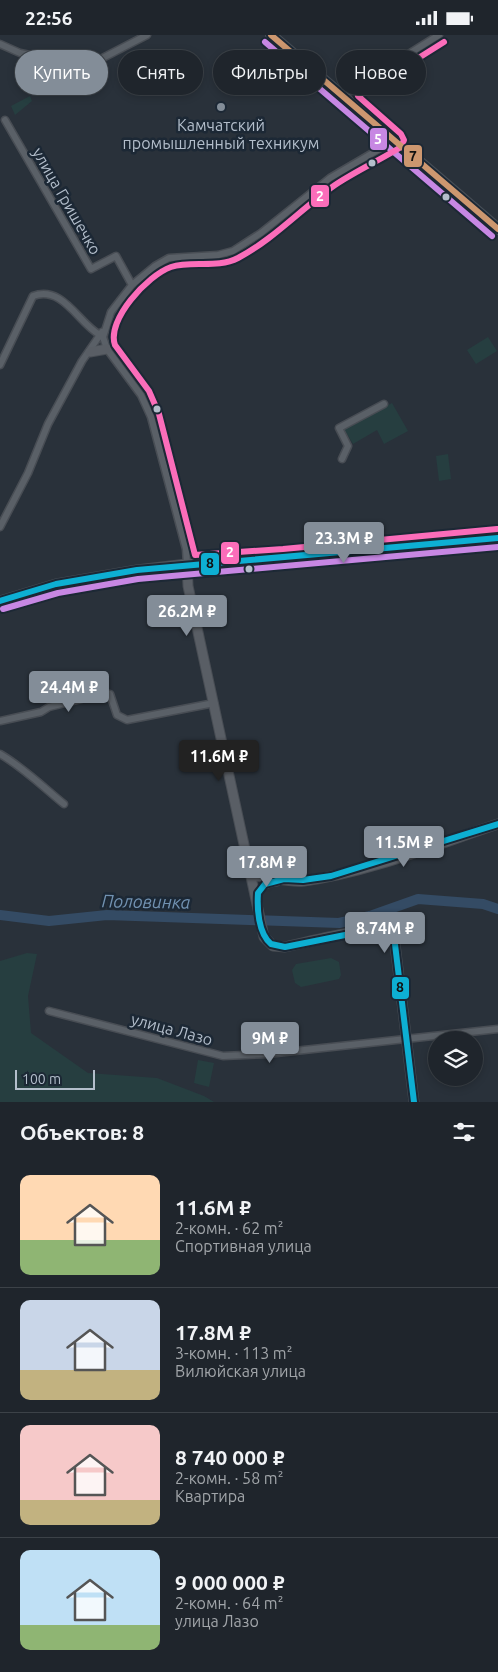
<!DOCTYPE html>
<html lang="ru">
<meta charset="utf-8">
<style>
body{margin:0;font-family:Ubuntu,sans-serif;background:#2c3138;color:#f1f3f6;height:100vh;display:flex;flex-direction:column;font-size:19px;white-space:nowrap}
*{box-sizing:border-box;margin:0}
p{font-size:16px;color:#a1a5a9}
.icon{flex:none;width:28px;height:28px;fill:none;stroke:currentColor;stroke-width:2;stroke-linecap:round;stroke-linejoin:round}
.map{position:relative;height:1067px;overflow:hidden}
.details{display:flex;flex-direction:column;background:#1f252c;flex:1}
.details>*{flex:none}
.top-card{position:absolute;left:15px;top:15px;width:469px;height:45px;display:flex;gap:10px}
.fabs{position:absolute;left:428px;top:996px;display:grid;gap:10px}
.fabs a{display:grid;place-items:center;width:55px;height:55px;border-radius:50%;background:#1f252c;box-shadow:0 2px 8px #0003,0 0 0 1px #3c4248;font-size:25px}
.scale{position:absolute;left:15px;bottom:12px;width:80px;box-sizing:border-box;padding-left:5px;border:2px solid #b3becb;border-top:0;font-size:14px;line-height:18px;white-space:nowrap;color:#b3becb;-webkit-text-stroke:4px #1c2835;paint-order:stroke}
.price{position:absolute;translate:-50% -42px;padding:0 11px;border-radius:5px;background:#838d98;color:#fff;font-size:16px;line-height:32px;filter:drop-shadow(0 1px 2px #0008)}
.price::after{content:'';position:absolute;left:50%;top:30px;width:15px;height:11px;margin-left:-8px;background:inherit;clip-path:polygon(0 0,100% 0,50% 100%)}
.price.on{background:#222;color:#fff}
ul{padding:0;list-style:none}
li{display:flex;align-items:center;gap:15px;height:125px;padding:0 20px}
li+li{border-top:1px solid #3c4248}
li span{display:grid;place-items:center;flex:none;width:140px;height:100px;border-radius:10px;color:#555}
li>.icon{margin-inline-start:auto}
span .icon{width:60px;height:60px;fill:#fffc;stroke-width:1}
li b{font-size:21px}
h2{display:flex;justify-content:space-between;align-items:center;height:60px;padding:0 20px;font-size:21px}
.pill{padding:0 18px;border-radius:22px;background:#1f252c;box-shadow:0 2px 8px #0003,0 0 0 1px #3c4248;font-size:18px;line-height:45px}
.pill.on{background:#838d98;color:#fff}
.status{display:flex;justify-content:space-between;align-items:center;height:35px;padding:0 25px;background:#1f252c;direction:ltr}
.status svg{height:14px;fill:currentColor}
.map>svg:first-child{display:block}
.green{fill:#263e40}
.lines{fill:none;stroke-linecap:round;stroke-linejoin:round}
.river{stroke:#344b64;stroke-width:10}
.street-casing{stroke:#484d54;stroke-width:9}
.secondary-casing{stroke:#484d54;stroke-width:11}
.primary-casing{stroke:#474e56;stroke-width:12}
.street{stroke:#5a6067;stroke-width:6}
.secondary{stroke:#595e65;stroke-width:9}
.primary{stroke:#5c6269;stroke-width:10}
.bus-1-casing{stroke:#1c2835;stroke-width:10}
.bus-2-casing{stroke:#1c2835;stroke-width:10}
.bus-3-casing{stroke:#1c2835;stroke-width:10}
.bus-4-casing{stroke:#1c2835;stroke-width:10}
.bus-1{stroke:#0dafd3;stroke-width:6}
.bus-2{stroke:#c787e3;stroke-width:6}
.bus-3{stroke:#fb6dba;stroke-width:6}
.bus-4{stroke:#cd976f;stroke-width:6}
.poi-dot{fill:#838d98;stroke:#1c2835;stroke-width:2}
.bus-dot{fill:#b3becb;stroke:#1c2835;stroke-width:2}
.labels{text-anchor:middle;dominant-baseline:central;stroke-width:5;stroke-linejoin:round;paint-order:stroke}
.poi-label{font-size:16px;fill:#b3becb;stroke:#1c2835}
.street-label{font-size:16px;fill:#b3becb;stroke:#1c2835}
.water-label{font-size:18px;font-style:italic;fill:#7191b0;stroke:#1c2835}
.line-badge{stroke:#1c2835;stroke-width:2}
.badge-label{font-size:14px;text-anchor:middle;font-weight:bold;fill:#fff}
.pale-badge-label{font-size:14px;text-anchor:middle;font-weight:bold;fill:#111}
</style>
<div class="status"><b>22:56</b><svg viewBox="0 0 49 12"><path d="M0 12V9h3v3zM5 12V6h3v6zM10 12V3h3v9zM15 12V0h3v12zM26 1h20v11H26zM47 4h2v5h-2z"/></svg></div>
<div class="map">
<svg width="498" height="1067" viewBox="0 0 498 1067">
<rect width="100%" height="100%" fill="#29313a"/>
<!-- green -->
<path class="green" d="M30,61L32,66L15,80L11,71Z
M488,302L497,316L476,329L467,315Z
M392,368L408,396L384,409L377,395L353,409L344,394Z
M448,419L451,444L439,446L436,421Z
M27,918L37,919L28,961L31,998L88,1038L157,1043L204,1061L214,1067H0V926Z
M331,923L339,927L341,940L339,944L301,952L295,948L292,935L296,929Z
M198,1025L214,1028L209,1052L194,1048Z"/>
<g class="lines">
<!-- river -->
<path class="river" d="M0,880L49,886L107,880L339,888L370,881L418,864L483,869L498,874"/>
<defs>
<path id="street" d="M0,9L20,18L83,31L91,29L147,0
M344,61L351,55L439,0
M5,85L91,234L116,221L132,250
M0,330L33,261C63,250 78,288 100,300
M342,424L348,411L339,393L384,369
M0,492L28,438L48,389L82,326L102,297
M187,529L186,514L151,382L141,360L107,314L103,302L111,277L132,250L155,231L169,223L218,220L233,216L261,198L330,143L395,105
M0,686L41,677L49,672L106,658L110,659L117,680L127,685L214,668
M0,719C24,733 43,752 64,769
M256,862C261,851 266,848 277,847
M49,976L223,1021L267,1019L498,994"/>
<path id="secondary" d="M90,317L107,314
M187,529L188,551L264,902L273,911L285,912C303,908 379,888 391,897L395,909L414,1067
M0,566L56,549L137,535L187,529L284,523L498,503
M246,815L258,829L279,839
M251,841C269,840 286,848 304,846C370,837 435,810 498,789"/>
<path id="primary" d="M271,0L498,194"/>
</defs>
<!-- street casing -->
<use href="#street" class="street-casing"/>
<!-- secondary casing -->
<use href="#secondary" class="secondary-casing"/>
<!-- primary casing -->
<use href="#primary" class="primary-casing"/>
<!-- street -->
<use href="#street" class="street"/>
<!-- secondary -->
<use href="#secondary" class="secondary"/>
<!-- primary -->
<use href="#primary" class="primary"/>
<defs>
<path id="bus-1" d="M0,566L56,549L137,535L498,503
M284,844L265,849L258,858C257,873 258,898 271,909L285,912L380,893L388,895L394,901L414,1067
M284,844L303,845L331,841L498,789"/>
<path id="bus-2" d="M265,7L492,201
M3,574L58,558L138,544L498,512"/>
<path id="bus-3" d="M444,7L358,61L401,99L404,105L401,112C380,125 356,136 335,150C302,173 274,204 238,223C217,234 192,225 171,232C148,240 106,285 115,310L149,356L159,379L195,520L283,514L497,494"/>
<path id="bus-4" d="M271,0L498,194"/>
</defs>
<!-- bus-1 casing -->
<use href="#bus-1" class="bus-1-casing"/>
<!-- bus-2 casing -->
<use href="#bus-2" class="bus-2-casing"/>
<!-- bus-3 casing -->
<use href="#bus-3" class="bus-3-casing"/>
<!-- bus-4 casing -->
<use href="#bus-4" class="bus-4-casing"/>
<!-- bus-1 -->
<use href="#bus-1" class="bus-1"/>
<!-- bus-2 -->
<use href="#bus-2" class="bus-2"/>
<!-- bus-3 -->
<use href="#bus-3" class="bus-3"/>
<!-- bus-4 -->
<use href="#bus-4" class="bus-4"/>
</g>
<!-- markers -->
<circle class="poi-dot" cx="221" cy="72" r="5"/>
<g class="bus-dot">
<circle cx="372" cy="128" r="4.5"/>
<circle cx="446" cy="162" r="4.5"/>
<circle cx="157" cy="374" r="4.5"/>
<circle cx="249" cy="534" r="4.5"/>
</g>
<g class="labels">
<!-- poi labels -->
<g class="poi-label">
<text x="221" y="90">Камчатский<tspan x="221" dy="18">промышленный техникум</tspan></text>
</g>
<!-- street labels -->
<g class="street-label">
<text transform="translate(67 166) rotate(60)">улица Гришечко</text>
<text transform="translate(172 994) rotate(15)">улица Лазо</text>
</g>
<!-- water labels -->
<g class="water-label">
<text transform="translate(146 866) rotate(1)">Половинка</text>
</g>
</g>
<g class="line-badge">
<rect x="369" y="92" width="19" height="24" rx="5" fill="#c787e3"/>
<rect x="403" y="109" width="20" height="24" rx="5" fill="#cd976f"/>
<rect x="310" y="149" width="20" height="24" rx="5" fill="#fb6dba"/>
<rect x="220" y="506" width="20" height="24" rx="5" fill="#fb6dba"/>
<rect x="200" y="517" width="20" height="24" rx="5" fill="#0dafd3"/>
<rect x="391" y="941" width="19" height="24" rx="5" fill="#0dafd3"/>
</g>
<g class="badge-label">
<text x="378" y="109">5</text>
<text x="320" y="166">2</text>
<text x="230" y="522">2</text>
</g>
<g class="pale-badge-label">
<text x="413" y="126">7</text>
<text x="210" y="533">8</text>
<text x="400" y="957">8</text>
</g>
</svg>
<div class="fabs">
<a><svg class="icon" aria-label="layers" viewBox="0 0 24 24"><path d="M12 4l9 5-9 5-9-5zM3 14l9 5 9-5"/></svg></a>
</div>
<div class="scale">100 m</div>
<b class="price" style="left:344px;top:529px">23.3M ₽</b>
<b class="price" style="left:187px;top:602px">26.2M ₽</b>
<b class="price" style="left:69px;top:678px">24.4M ₽</b>
<b class="price on" style="left:219px;top:747px">11.6M ₽</b>
<b class="price" style="left:404px;top:833px">11.5M ₽</b>
<b class="price" style="left:267px;top:853px">17.8M ₽</b>
<b class="price" style="left:385px;top:919px">8.74M ₽</b>
<b class="price" style="left:270px;top:1029px">9M ₽</b>
<div class="top-card">
<a class="pill on">Купить</a>
<a class="pill">Снять</a>
<a class="pill">Фильтры</a>
<a class="pill">Новое</a>
</div>
</div>
<section class="details">
<h2>Объектов: 8<svg class="icon" aria-label="filters" viewBox="0 0 24 24"><path d="M4 7h16M4 17h16"/><circle cx="9" cy="7" r="2"/><circle cx="15" cy="17" r="2"/></svg></h2>
<ul>
<li><span style="background:linear-gradient(#ffd9b3 65%,#8fb573 0)"><svg class="icon" aria-label="home" viewBox="0 0 24 24"><path d="M3 11l9-7 9 7M6 9v11h12V9"/></svg></span><div><b>11.6M ₽</b><p>2-комн. · 62 m²</p><p>Спортивная улица</p></div></li>
<li><span style="background:linear-gradient(#c9d6e8 70%,#c2b280 0)"><svg class="icon" aria-label="home" viewBox="0 0 24 24"><path d="M3 11l9-7 9 7M6 9v11h12V9"/></svg></span><div><b>17.8M ₽</b><p>3-комн. · 113 m²</p><p>Вилюйская улица</p></div></li>
<li><span style="background:linear-gradient(#f6c9c9 75%,#c2b280 0)"><svg class="icon" aria-label="home" viewBox="0 0 24 24"><path d="M3 11l9-7 9 7M6 9v11h12V9"/></svg></span><div><b>8 740 000 ₽</b><p>2-комн. · 58 m²</p><p>Квартира</p></div></li>
<li><span style="background:linear-gradient(#bfe0f5 75%,#8fb573 0)"><svg class="icon" aria-label="home" viewBox="0 0 24 24"><path d="M3 11l9-7 9 7M6 9v11h12V9"/></svg></span><div><b>9 000 000 ₽</b><p>2-комн. · 64 m²</p><p>улица Лазо</p></div></li>
</ul>
</section>
